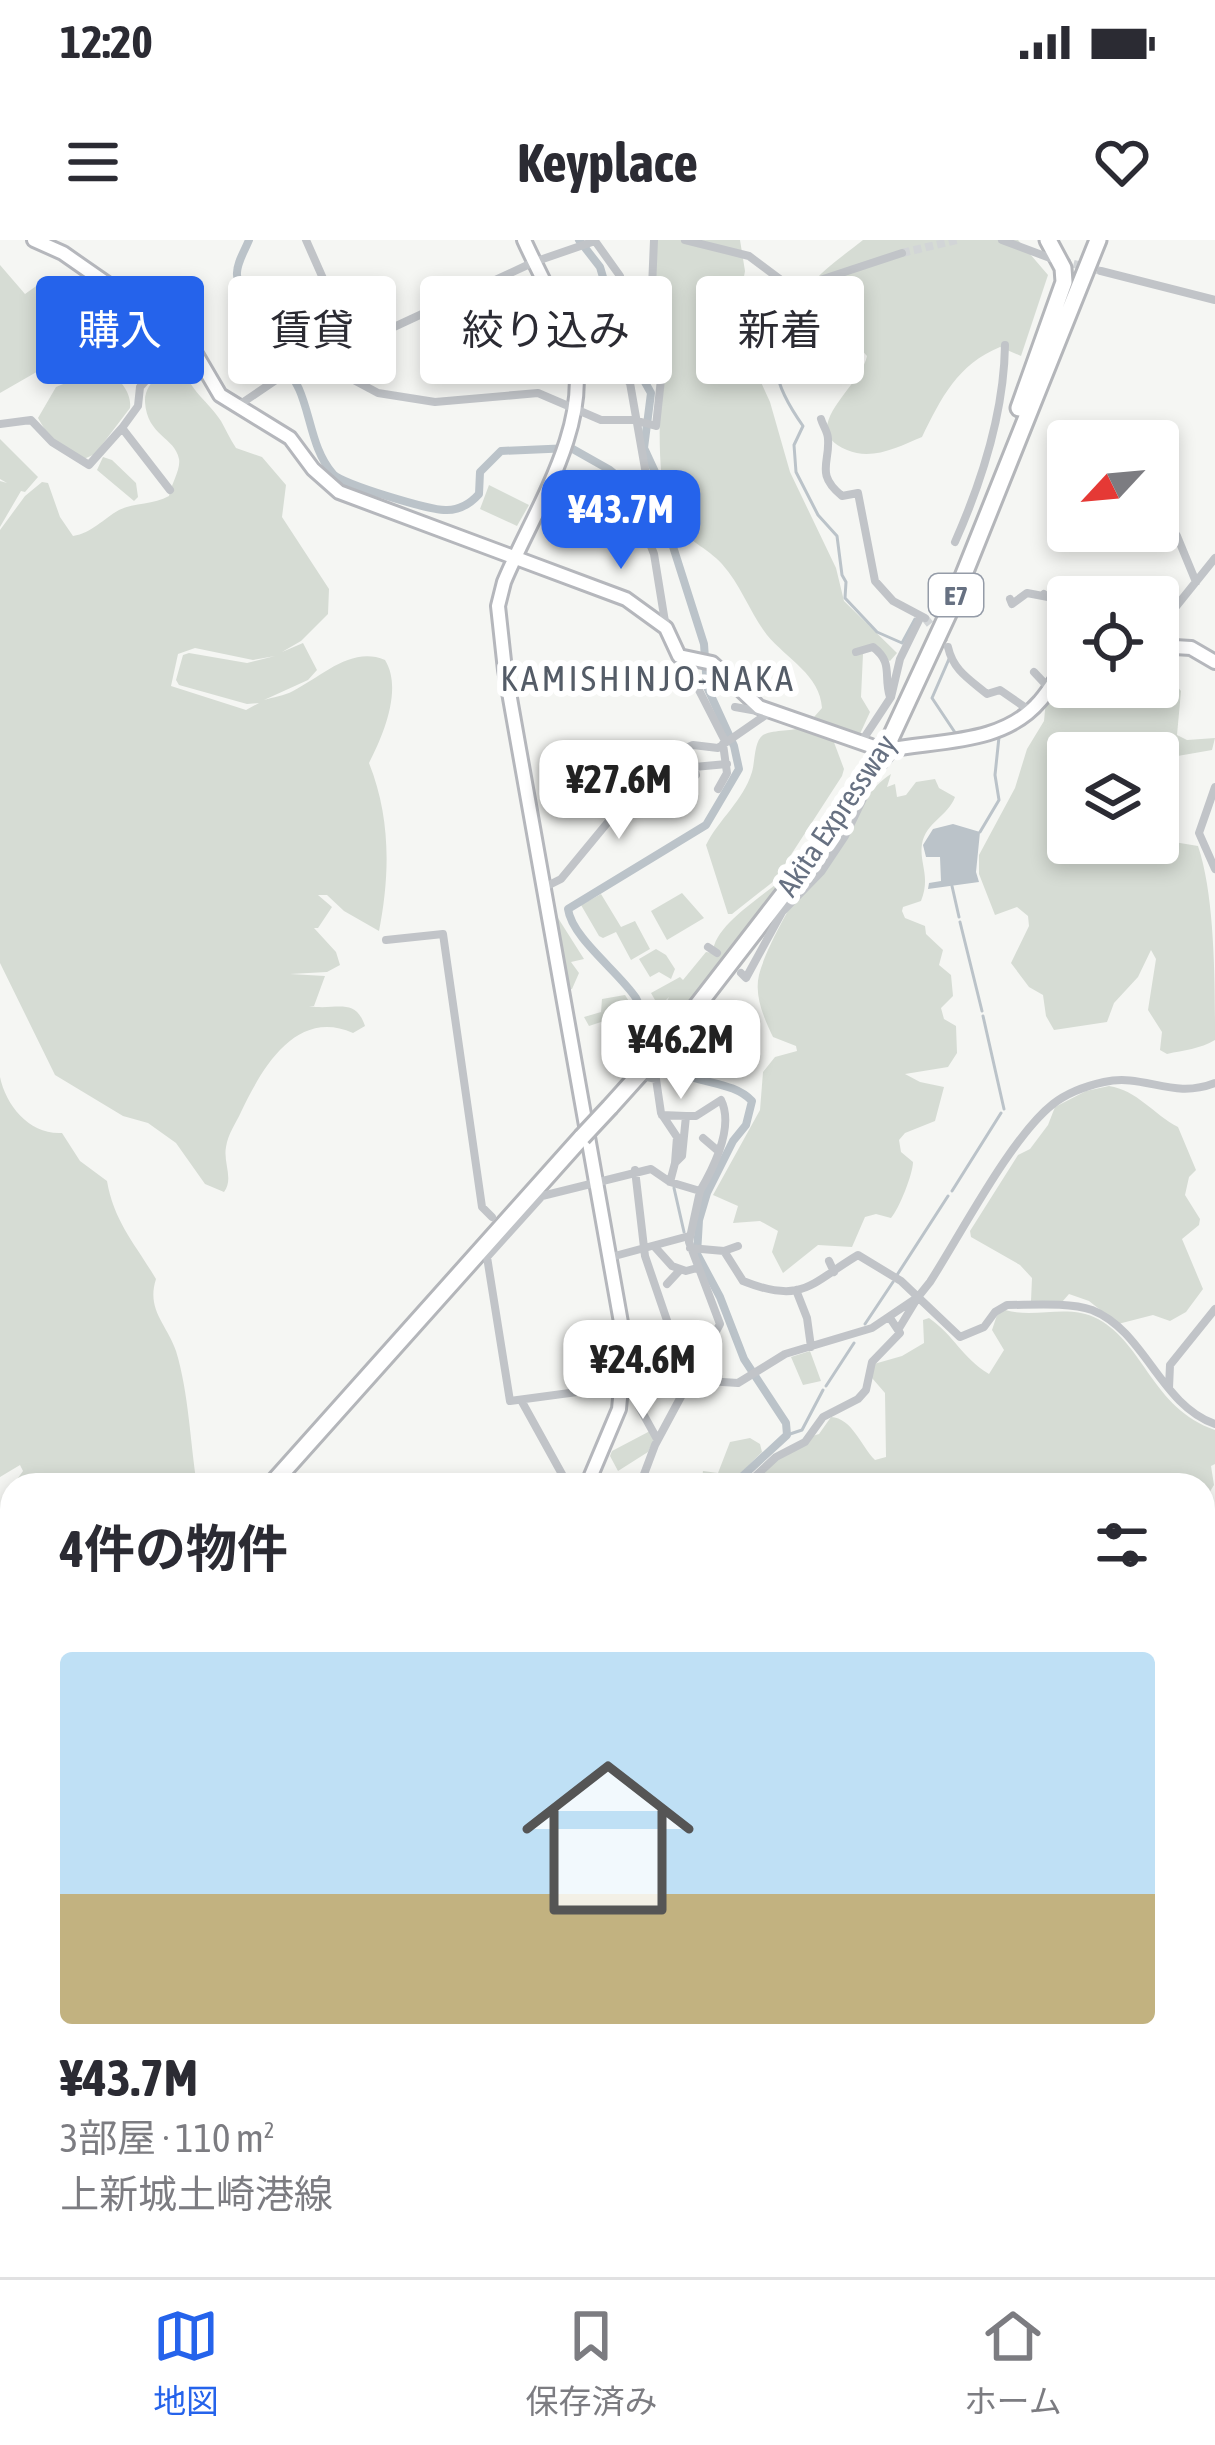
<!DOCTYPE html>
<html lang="ja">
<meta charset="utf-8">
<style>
body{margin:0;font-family:"Asap Condensed","Noto Sans JP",sans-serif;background:#f7f7f7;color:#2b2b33;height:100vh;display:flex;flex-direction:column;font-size:45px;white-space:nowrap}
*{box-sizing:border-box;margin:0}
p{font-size:39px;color:#7c7c81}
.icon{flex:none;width:66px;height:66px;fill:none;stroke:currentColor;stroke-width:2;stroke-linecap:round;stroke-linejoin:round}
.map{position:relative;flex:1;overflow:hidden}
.side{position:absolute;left:0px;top:1233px;width:1215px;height:804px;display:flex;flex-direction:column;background:#fff;border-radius:36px 36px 0 0;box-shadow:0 6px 18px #0003}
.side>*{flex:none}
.top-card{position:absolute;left:36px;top:36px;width:1143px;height:108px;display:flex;gap:24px}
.needle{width:78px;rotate:244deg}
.fabs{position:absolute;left:1047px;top:180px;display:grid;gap:24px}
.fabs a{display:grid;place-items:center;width:132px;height:132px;border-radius:12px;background:#fff;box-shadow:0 6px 18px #0003;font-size:60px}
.price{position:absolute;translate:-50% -102px;padding:0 27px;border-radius:24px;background:#fff;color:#222;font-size:39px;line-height:78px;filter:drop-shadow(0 3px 6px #0008)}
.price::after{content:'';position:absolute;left:50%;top:72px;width:36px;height:27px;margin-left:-18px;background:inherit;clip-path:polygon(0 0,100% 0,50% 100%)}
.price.on{background:#2563eb;color:#fff}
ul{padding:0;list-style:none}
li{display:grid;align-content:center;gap:24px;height:636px;padding:0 60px}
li+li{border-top:3px solid #e1e1e2}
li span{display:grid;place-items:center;height:372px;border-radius:12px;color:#555}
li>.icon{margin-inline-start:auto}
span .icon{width:216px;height:216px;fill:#fffc;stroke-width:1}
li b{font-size:51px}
h2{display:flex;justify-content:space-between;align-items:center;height:144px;padding:0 60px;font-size:51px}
.tag{padding:0 42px;border-radius:12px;background:#fff;box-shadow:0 6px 18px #0003;font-size:42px;line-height:108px}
.tag.on{background:#2563eb;color:#fff}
.status{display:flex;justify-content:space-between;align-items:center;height:84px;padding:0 60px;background:#fff;direction:ltr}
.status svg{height:33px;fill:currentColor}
header{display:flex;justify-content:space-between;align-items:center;height:156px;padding:0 60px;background:#fff;font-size:54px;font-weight:700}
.menu{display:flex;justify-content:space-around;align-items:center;height:168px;border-top:3px solid #e1e1e2;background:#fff;font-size:33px;color:#7c7c81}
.menu a{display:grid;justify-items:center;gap:6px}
.menu .on{color:#2563eb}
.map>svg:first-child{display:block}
.green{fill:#d6dcd4;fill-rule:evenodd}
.water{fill:#bbc3c9}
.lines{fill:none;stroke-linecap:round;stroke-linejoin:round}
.stream{stroke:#bbc3c9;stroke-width:3}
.river{stroke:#bbc3c9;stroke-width:8}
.minor-tunnel{stroke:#d2d5d7;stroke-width:8;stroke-dasharray:8 4;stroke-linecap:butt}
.major-casing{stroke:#b5b7bc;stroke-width:18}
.highway-casing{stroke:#b4b6ba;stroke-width:21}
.minor{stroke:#c1c4c8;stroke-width:8}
.major{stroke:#fff;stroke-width:12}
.highway{stroke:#fff;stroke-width:15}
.highway-bridge-casing{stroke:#b4b6ba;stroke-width:21;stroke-linecap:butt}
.highway-bridge{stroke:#fff;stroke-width:15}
.labels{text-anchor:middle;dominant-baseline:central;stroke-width:12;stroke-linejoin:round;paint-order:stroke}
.shield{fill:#fff;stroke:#959ca8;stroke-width:3}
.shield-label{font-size:27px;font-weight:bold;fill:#677182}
.street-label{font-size:30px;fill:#677182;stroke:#fff}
.quarter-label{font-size:36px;letter-spacing:3px;fill:#545c67;stroke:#fff}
</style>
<div class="status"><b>12:20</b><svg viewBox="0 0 49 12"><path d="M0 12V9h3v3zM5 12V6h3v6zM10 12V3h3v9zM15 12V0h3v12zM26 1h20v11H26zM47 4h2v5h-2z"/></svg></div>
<header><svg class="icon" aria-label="menu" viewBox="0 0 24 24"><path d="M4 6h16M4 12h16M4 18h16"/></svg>Keyplace<svg class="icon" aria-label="heart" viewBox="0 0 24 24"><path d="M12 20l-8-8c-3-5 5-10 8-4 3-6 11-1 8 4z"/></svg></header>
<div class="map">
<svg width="1215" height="2037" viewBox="0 0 1215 2037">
<rect width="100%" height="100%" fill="#f5f6f3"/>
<!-- green -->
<path class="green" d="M653,0H740L745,31L735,85L770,162L790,232L836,328L844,361L897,413L890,421L870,410L863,414L861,457L870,472L859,496L814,477L822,468C820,435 787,419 767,395C750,373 741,345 722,324C708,308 684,299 673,281C656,255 658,163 664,132L652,121L656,109L666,103L670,86L653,74L656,49Z
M863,0H1018L1048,35L1021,116L1000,107C958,124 941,158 922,197C898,207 872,221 847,210C795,189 861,147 867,116L857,105L809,112L795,108C775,60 832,25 863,0Z
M0,25L25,54L49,37L83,51L87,55L84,74L91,94L100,93L134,70L149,89L143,92L133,85L92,119L40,130L0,153Z
M178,101L185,112C180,146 204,155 221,181C226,190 230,199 236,208L262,217L286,245L282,277L329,349L328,374L301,401L282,412L303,403L317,430L308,440L264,460C273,457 284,456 293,451C323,436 351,406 385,420C403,449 383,496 369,523C391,578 390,635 379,691L344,671L327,655H318L332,667L318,688H314L336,712L340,725L327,732L290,734L325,736L314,766H309C335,771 355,756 365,786L353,793C296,768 262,828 241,872C236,883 228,894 226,907C223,923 234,939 224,952L205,944L176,903L148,883L123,876L55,835L0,723V290L25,256L42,242L48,243L60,277L73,296C92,293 103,279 119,270C135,262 154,265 169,256C171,245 181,229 179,219C175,197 147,196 145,162C144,139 171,133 174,104ZM195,408L253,420L275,416L247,423L189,413L183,415L176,440L179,445L247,464L259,463L246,470L171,446L178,414Z
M102,128L109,129C119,140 132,152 130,168L95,214L84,219L48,195L38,178L56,147Z
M0,199L38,237L25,252L21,251L0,287V241L7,243L0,239Z
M103,217L112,220L136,243L138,257L134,261L97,230Z
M489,245L529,265L517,286L480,269Z
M1068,427V447H1158V431L1167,434L1181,451L1177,495L1187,500L1215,498L1212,510L1172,517C1177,536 1170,552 1158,567V513H1068V603H1158V587L1168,601L1198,606C1215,656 1215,742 1215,800C1200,809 1184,810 1167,814L1160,810L1162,792L1148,770L1156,719L1151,710L1138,737L1114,763L1107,782L1054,790L1046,776L1043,755L1029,747L1011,723L1029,686L1028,676L1017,667L995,675L979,634V615L1015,548L1027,509L1044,481L1046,460Z
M801,488L832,497L844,529L842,536L774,641L732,674H728L706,605C719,579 743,561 752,532C755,522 754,501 763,495C771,490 791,491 801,488Z
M891,534L887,547L895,544L897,557L906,555L916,542L935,539L939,548L955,557C948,576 926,582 922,604C919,623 931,636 921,661L903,667L902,671L905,678L925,686L926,694L943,710L939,725L951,735L953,756L941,768L944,779L956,786L957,813L948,827L905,834L920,842L944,847L935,881L905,893L899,900L901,912L913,922C913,934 899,969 891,978L876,974L865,977L852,1007L818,1005L783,1033L772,1012L778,991L760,981L733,983L738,966L713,955L760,870L763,832L775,817L797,811L796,806L773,797C764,778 754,756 759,735C770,690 854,556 891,534Z
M782,639L715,735L668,788L662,787L658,779L669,757L659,767L651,753L680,737L683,740L706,712L713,713C713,686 761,658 782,639Z
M682,653L704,678L667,700L651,671Z
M601,654L621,687L635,681L650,709L631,720L616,692L603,698L599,696L581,665Z
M558,678L584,719L571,722L579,733L572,749L567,750L555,679Z
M656,709L666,715L675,729L671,739L659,732L650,737L639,719Z
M625,755L634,769L645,809L642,814L632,811L619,776L589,786L584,777L601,772L602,759Z
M0,837C6,866 30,895 62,893L80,921L107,941C114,982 136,1005 156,1039C146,1070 167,1084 176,1111C189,1154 190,1202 197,1245H13L23,1231L20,1225L0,1237Z
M1109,846C1137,850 1153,874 1178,887L1196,930L1189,937L1185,955L1200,979L1199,985L1182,999L1203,1049L1186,1072L1170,1081L1153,1075L1118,1084L1089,1061L1069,1054L1062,1062L1031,1061L1032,1038L1020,1025L971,997L970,991L1018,915L1030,909L1048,885L1055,867L1086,851Z
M1005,1070C1036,1079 1068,1063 1098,1079C1145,1105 1152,1168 1215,1190V1224L1211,1226L1214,1245L1203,1263V1245H742L806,1198L819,1194L831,1177C852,1178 861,1206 875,1220L886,1217L885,1153L872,1138L874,1124L902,1116L924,1103L923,1080L929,1078C955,1096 961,1117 989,1134L1004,1110L992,1090L997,1075Z
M810,1111L821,1141L803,1145L791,1117Z
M650,1191L654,1199L648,1212L618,1231L610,1216L612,1211Z
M750,1198L760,1204L762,1212L729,1245H701L703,1231L718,1233L730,1202Z
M1215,1297V1386L1203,1385V1311Z
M1203,1586L1215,1589V1649L1203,1644Z
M1203,1647L1215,1652V1681L1206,1708Z
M0,1828L12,1840V1860L8,1859L12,1863V1899L6,1897L12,1902V1914L7,1920H0Z
M903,2025H1028L1026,2037H908Z
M1036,2025H1087L1088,2032L1090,2025H1155L1166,2037H1120L1113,2029L1116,2037H1035Z"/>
<!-- water -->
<path class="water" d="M953,584L980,592L976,632L979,642L928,649L929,643L941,641L940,617H926L923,605L933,589Z"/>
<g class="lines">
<!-- stream -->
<path class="stream" d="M791,52C776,116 762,128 803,186L794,205L796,232L818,275L837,296L842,335L846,342L845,358L877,392L902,403L915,379
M949,419L932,458L956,494
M980,592L999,560L995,535L999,497
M952,646L959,677
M960,682L982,771
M983,776L1004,869
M674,948L684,992
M952,951L1001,873
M897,1035L948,956
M865,1084L893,1042
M826,1146L854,1103
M787,1195L802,1190L823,1150
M428,2025L434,2037"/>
<!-- river -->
<path class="river" d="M249,0C245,10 236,24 237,35C241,80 281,111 299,149C311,176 312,210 333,234C341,244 432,271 447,270C460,270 470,264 479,254L480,232L501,211L571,208L610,230L662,272L704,404L707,447L734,506L739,529L706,585L568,669C572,698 619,732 636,758C643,770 640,781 644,794C649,807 664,821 675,829C698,845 732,840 752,861L746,885L733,901L707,953L699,980L697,1014L720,1057L744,1119L786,1183L787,1195L733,1245
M579,0L600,27L622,101L651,153L644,208L662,247L665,275"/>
<!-- minor-tunnel -->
<path class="minor-tunnel" d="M902,13L957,0
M1062,21L1101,31
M925,378L948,407"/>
<defs>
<path id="major" d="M34,0L63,13L106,43L161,72L196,114L220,155L290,198L313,229L339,252L626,359L666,388L679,416L712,423L759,467L871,506
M524,0C540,36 563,74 573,112C593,185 531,276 504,342L498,366L505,430L625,1105L619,1169L587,1245
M1158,406L1191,408L1215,422
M887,510C938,500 1003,505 1040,461C1051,449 1058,434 1068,421
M0,1613L12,1607"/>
<path id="highway" d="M1019,168L1064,42L1063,28L1048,0
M610,867L673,797L809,621L889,501L948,374L1098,0
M271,1245L582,897"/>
</defs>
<!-- major casing -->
<use href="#major" class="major-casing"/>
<!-- highway casing -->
<use href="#highway" class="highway-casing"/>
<!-- minor -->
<path class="minor" d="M306,0L353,106
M685,0L749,16L793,49L902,13
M1002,0L1050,18
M1101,31L1215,60
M650,95L654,0
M569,98L618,130L630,143L647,240L640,278L654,314L666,388
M239,165L323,108L353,106L534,22L595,1L620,36L626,59L641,80L657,121L661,139L656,186L634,180H601L538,153L435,162L378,153L350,138L323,108
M821,179C823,186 828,192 828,199C830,223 815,234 842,256L858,253L875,341L893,361L925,378
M0,184L31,180L52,202L89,225L122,188L138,166L140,147L166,118C167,97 144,84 144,64
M122,188L170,250
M1167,281L1177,296L1196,342
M955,302C982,241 1004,173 1005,105
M1044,354L1068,370
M1010,359L1012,364L1027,353L1048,357
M1059,387L1053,377L1065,368
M1158,389L1215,318
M948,407C953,430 969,439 987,454L1000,450L1029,470
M856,412L873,407C894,423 883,436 890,457
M683,419L725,501
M1034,432L1049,448
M735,467L763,472
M862,501L891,457L900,419L921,376
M688,541L696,535L694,527L727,524
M1215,547L1199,593L1215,629
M718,549L727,533L723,504
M545,647L561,639L613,576L651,547L680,511L693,505L718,508L770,472
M386,700L443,694L482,967L492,977
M708,707L717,713
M741,733L746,738L782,672L821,632L845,596L872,540L899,508
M624,820L626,822
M643,836L656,839L661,873L677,897L675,923
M662,875L686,876L682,916L675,923L670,942
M686,876H696L721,860C734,886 714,927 700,951
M703,898L717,910
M635,930L645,1016L687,1139
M654,1006L672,1026L686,1031L697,1028
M690,1008L724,1011L743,1041C803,1065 811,1043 858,1015L901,1041L960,1097L984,1087L995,1072L1007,1065C1032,1065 1069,1062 1092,1070C1145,1091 1160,1165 1215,1184
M724,1011L738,1006
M611,1017L689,996
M829,1021L834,1032
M667,1044L680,1030
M796,1050L807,1078L811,1107
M898,1090L918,1057
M646,1143L636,1161L657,1199
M622,1146L510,1161L487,1017L542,956L651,929L670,942L700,951L689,1002L720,1084L655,1205L640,1245
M622,1147L677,1139L738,1143L785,1114L872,1088L918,1057L930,1042C961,994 1011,897 1053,864C1067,853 1086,846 1104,842C1145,833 1172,860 1215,843
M1169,1148L1170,1125L1215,1069
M521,1160L568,1245
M746,1245L776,1217L805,1202L823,1177L858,1159L866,1150L872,1122L900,1093L890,1078
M0,1326L12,1336
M1203,1465L1215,1445
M12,1516L6,1552L12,1593
M0,1681L12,1679
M0,1744L12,1747
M0,1784L12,1809
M0,1999L12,1989
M0,2010L12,2013
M0,2024L6,2037
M108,2025L117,2037
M659,2025L666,2037
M758,2025L777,2037
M15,2037L36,2025
M241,2037L262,2025"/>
<!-- major -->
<use href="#major" class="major"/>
<!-- highway -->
<use href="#highway" class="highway"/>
<defs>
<path id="highway-bridge" d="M582,897L610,867
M0,1549L12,1535"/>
</defs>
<!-- highway-bridge casing -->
<use href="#highway-bridge" class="highway-bridge-casing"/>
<!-- highway-bridge -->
<use href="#highway-bridge" class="highway-bridge"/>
</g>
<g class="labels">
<!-- shield labels -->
<rect class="shield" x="929" y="334" width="54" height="42" rx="9"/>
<g class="shield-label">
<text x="956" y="355">E7</text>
</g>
<!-- street labels -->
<g class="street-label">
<text transform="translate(836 575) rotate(-56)">Akita Expressway</text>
</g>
<!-- quarter labels -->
<g class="quarter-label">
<text x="648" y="438">KAMISHINJO-NAKA</text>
</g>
</g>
</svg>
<div class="fabs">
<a><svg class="needle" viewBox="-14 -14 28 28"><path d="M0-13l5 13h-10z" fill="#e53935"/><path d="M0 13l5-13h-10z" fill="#7c7c81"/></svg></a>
<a><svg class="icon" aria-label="locate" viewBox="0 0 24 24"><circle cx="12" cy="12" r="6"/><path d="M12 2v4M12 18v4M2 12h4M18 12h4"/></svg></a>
<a><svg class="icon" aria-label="layers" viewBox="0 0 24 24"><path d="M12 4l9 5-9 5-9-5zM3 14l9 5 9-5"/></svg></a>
</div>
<b class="price on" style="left:621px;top:332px">¥43.7M</b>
<b class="price" style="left:619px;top:602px">¥27.6M</b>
<b class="price" style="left:681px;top:862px">¥46.2M</b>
<b class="price" style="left:643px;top:1182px">¥24.6M</b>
<div class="top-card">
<a class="tag on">購入</a>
<a class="tag">賃貸</a>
<a class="tag">絞り込み</a>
<a class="tag">新着</a>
</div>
<section class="side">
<h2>4件の物件<svg class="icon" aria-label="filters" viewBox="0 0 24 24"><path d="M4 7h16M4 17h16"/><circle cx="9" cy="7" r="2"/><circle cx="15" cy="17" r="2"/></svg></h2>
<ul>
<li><span style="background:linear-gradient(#bfe0f5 65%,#c2b280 0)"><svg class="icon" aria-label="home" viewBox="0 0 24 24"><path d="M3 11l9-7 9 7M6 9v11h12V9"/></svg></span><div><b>¥43.7M</b><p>3部屋 · 110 m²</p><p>上新城土崎港線</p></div></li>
</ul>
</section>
</div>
<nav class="menu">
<a class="on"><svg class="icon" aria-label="map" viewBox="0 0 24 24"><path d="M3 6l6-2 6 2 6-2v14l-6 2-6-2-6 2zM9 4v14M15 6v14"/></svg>地図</a>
<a><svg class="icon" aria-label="saved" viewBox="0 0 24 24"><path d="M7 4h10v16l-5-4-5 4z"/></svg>保存済み</a>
<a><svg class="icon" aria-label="home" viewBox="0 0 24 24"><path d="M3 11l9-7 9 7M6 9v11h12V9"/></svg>ホーム</a>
</nav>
